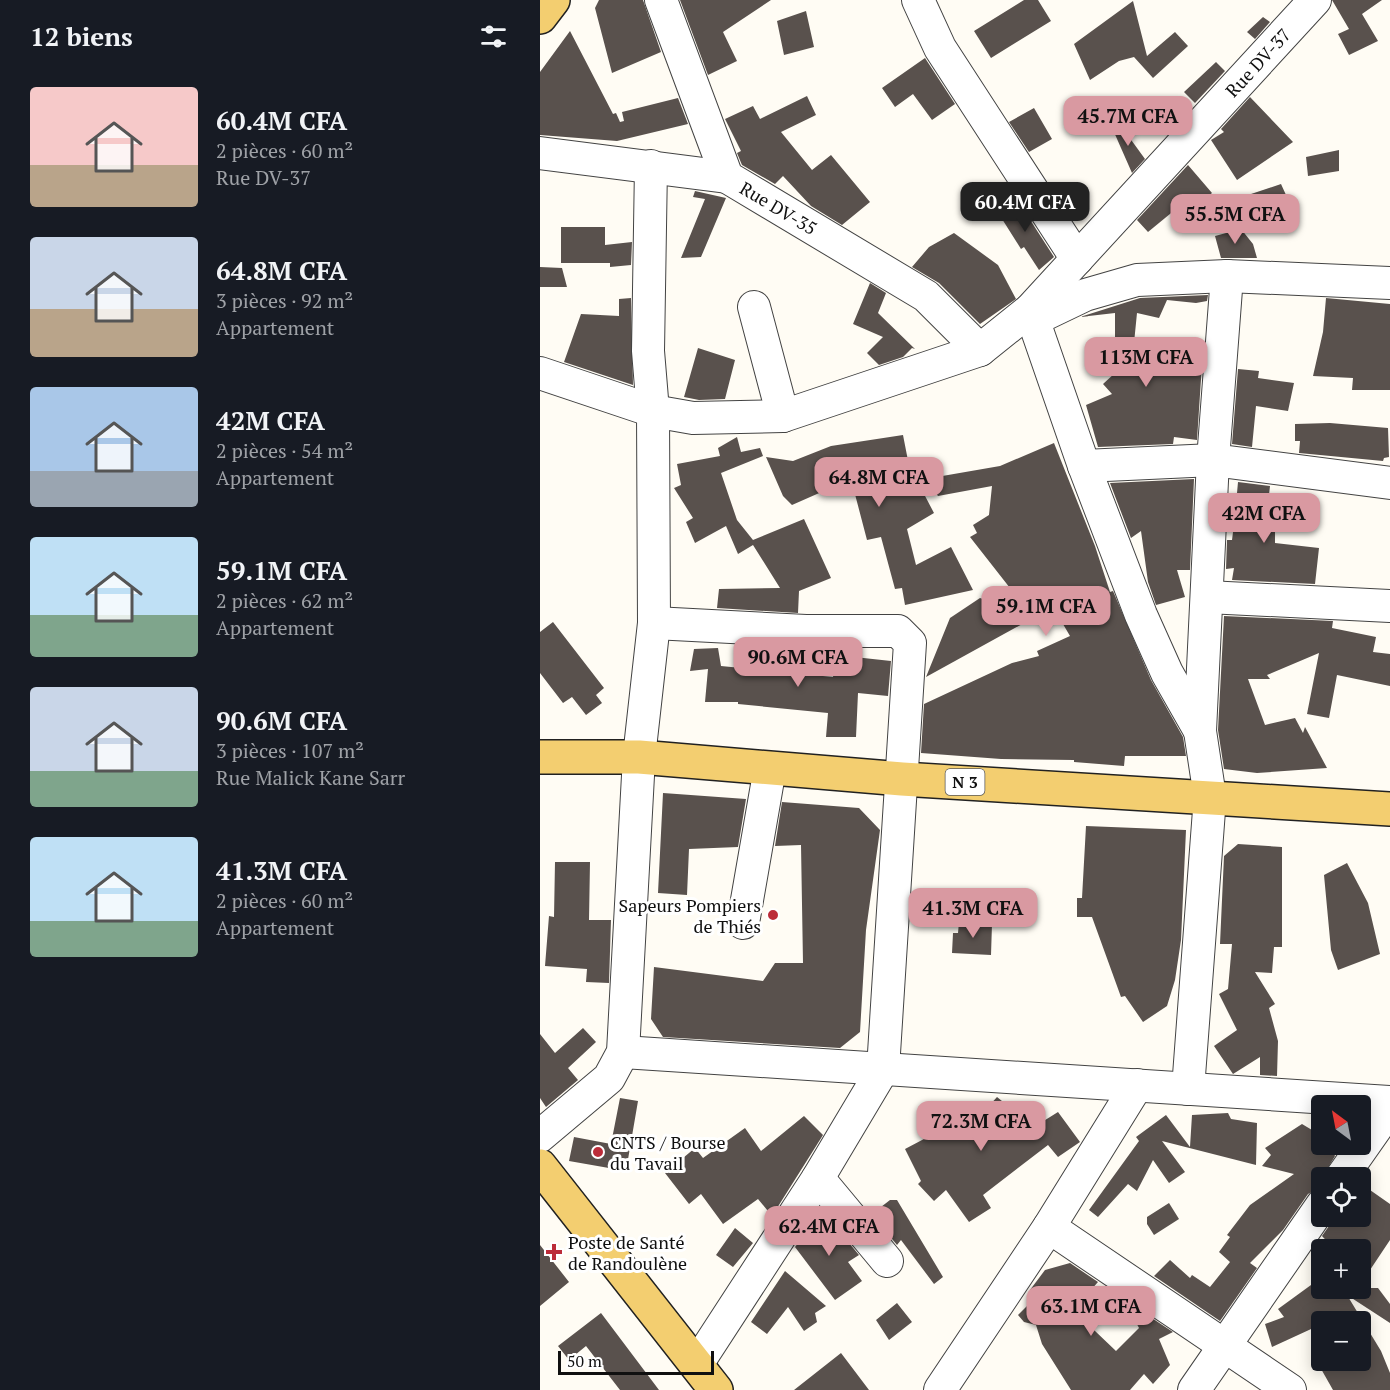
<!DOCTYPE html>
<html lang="fr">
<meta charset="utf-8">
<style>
body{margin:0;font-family:"PT Serif",serif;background:#242831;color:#f1f3f6;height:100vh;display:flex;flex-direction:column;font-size:22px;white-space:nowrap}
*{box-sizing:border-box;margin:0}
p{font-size:20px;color:#9ea1a6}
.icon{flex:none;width:33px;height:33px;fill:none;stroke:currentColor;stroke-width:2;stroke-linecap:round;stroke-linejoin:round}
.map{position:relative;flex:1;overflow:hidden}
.drawer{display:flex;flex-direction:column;background:#171b24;width:540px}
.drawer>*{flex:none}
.needle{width:39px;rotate:328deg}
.tools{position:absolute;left:771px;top:1095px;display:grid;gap:12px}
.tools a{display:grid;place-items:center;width:60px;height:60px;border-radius:6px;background:#171b24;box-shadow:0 3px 15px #0003;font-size:30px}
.scale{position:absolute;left:18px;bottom:15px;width:156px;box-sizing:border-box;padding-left:6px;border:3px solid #101010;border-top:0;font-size:16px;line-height:21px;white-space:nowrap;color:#101010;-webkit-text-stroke:4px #fff;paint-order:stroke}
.price{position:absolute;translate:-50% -51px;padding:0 14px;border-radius:12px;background:#d999a1;color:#111;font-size:20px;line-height:39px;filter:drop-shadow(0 2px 3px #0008)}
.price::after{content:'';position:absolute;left:50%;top:36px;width:18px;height:14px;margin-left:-9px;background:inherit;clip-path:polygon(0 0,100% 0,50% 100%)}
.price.on{background:#222;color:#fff}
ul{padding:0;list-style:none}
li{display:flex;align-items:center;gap:18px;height:150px;padding:0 30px}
li span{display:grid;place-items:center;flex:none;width:168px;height:120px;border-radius:6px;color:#555}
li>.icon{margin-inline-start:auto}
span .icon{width:72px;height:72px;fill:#fffc;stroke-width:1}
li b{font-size:26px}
h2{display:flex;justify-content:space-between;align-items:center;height:72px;padding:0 30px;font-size:26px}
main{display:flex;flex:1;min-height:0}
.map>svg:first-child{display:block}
.building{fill:#59514d}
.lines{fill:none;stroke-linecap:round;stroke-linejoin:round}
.minor-casing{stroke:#434343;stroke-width:34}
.major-casing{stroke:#212121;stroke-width:36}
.minor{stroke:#fff;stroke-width:32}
.major{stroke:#f3ce70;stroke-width:33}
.poi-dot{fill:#bc2c39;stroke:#fff;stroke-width:2}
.labels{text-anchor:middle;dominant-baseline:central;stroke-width:6;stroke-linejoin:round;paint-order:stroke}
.shield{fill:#fff;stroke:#585858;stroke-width:1.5}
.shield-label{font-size:16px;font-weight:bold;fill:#101010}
.street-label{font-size:18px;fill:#101010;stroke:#fff}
.poi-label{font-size:18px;fill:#101010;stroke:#fff;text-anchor:start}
</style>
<main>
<section class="drawer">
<h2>12 biens<svg class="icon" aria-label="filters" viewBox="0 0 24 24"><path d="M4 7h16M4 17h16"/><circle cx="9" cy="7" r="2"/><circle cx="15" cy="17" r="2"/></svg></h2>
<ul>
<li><span style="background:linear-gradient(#f6c9c9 65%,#b9a48a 0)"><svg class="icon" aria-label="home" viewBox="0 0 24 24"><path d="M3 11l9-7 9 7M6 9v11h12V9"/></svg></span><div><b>60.4M CFA</b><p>2 pièces · 60 m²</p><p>Rue DV-37</p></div></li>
<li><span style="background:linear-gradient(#c9d6e8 60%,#b9a48a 0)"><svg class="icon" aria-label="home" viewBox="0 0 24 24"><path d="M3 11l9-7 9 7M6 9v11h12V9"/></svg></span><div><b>64.8M CFA</b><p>3 pièces · 92 m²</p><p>Appartement</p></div></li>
<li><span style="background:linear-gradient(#a9c7e8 70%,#9aa5b1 0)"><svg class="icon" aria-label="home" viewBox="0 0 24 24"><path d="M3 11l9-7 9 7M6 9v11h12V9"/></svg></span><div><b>42M CFA</b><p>2 pièces · 54 m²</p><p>Appartement</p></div></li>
<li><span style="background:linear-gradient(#bfe0f5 65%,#7fa58c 0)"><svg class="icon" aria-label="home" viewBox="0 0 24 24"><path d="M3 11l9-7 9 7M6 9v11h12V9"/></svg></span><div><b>59.1M CFA</b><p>2 pièces · 62 m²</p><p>Appartement</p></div></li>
<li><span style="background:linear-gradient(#c9d6e8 70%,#7fa58c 0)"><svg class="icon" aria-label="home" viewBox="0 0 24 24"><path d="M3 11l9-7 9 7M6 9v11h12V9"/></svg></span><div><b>90.6M CFA</b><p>3 pièces · 107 m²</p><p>Rue Malick Kane Sarr</p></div></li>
<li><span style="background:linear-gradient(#bfe0f5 70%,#7fa58c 0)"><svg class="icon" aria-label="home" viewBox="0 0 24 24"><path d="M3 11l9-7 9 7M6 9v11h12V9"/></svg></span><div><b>41.3M CFA</b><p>2 pièces · 60 m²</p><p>Appartement</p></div></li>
</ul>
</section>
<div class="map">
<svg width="850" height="1390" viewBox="0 0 850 1390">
<rect width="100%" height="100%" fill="#fffcf4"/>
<!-- building -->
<path class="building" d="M59,0H103L121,52L72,73L55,8Z
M140,0H231L183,32L197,61L168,75Z
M484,0H498L511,21L451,58L434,31Z
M792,0H842L822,14L838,41L809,55L798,34L809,29Z
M593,1L607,56L635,32L648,46L613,78L594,57L579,61L550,80L534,44Z
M266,11L274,47L244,55L237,21Z
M723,17L730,22L715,39L707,32Z
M30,31L73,114L76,113L80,122L84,121L82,112L138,98L148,124L77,141L0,135V72Z
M385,58L415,104L392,120L373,94L355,107L342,88Z
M676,62L685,71L655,103L644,92Z
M267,96L276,115L241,132L272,170L291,155L330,202L302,225L271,206L243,176L235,184L202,165L197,153L201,151L185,119L213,106L220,119Z
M710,97L753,142L697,180L671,140L684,132L681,129Z
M494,108L512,139L489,152L469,122Z
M576,119L605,159L592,173L570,123Z
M799,150V171L768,176L766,157Z
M648,165L672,193L654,208L647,200L608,232L597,220Z
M741,184L751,206L720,219L705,196Z
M155,191L186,198L161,257L141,258L165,199L153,197Z
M476,198L514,257L499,270L484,247L481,249L457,211Z
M21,227H65V245L92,242L91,265L70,267V263H21Z
M701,229L713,244L717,258H681L675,236Z
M414,233L458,265L476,299L440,324L399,283L372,267L389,247Z
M0,267L22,268L27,287H0Z
M330,283L346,293L338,313L375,349L372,348L363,357L339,365L327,353L343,337L313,324Z
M668,295L667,301L656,303L627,300L619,318L597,313L592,363L624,361V365L662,364L657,440L634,437L633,444L558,447L546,405L572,394L563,384L575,373V313L540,317L600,298Z
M91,298L93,385L24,362L41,314L79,316V299Z
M786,298L850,304V390H812L813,378L773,376L783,332Z
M158,348L195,360L185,399L159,400L144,397Z
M698,369L719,371L718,378L754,383L748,411L716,406L712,447L692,444Z
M790,423L848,428L849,457L844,458L843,461L759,453L760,441H755V424Z
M363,435L371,476L380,471L391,490L384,494L394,513L367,529L376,565L411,547L433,590L365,605L362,588L355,589L341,537L327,540L311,479L252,505L243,496L226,457L253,461L291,446Z
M197,437L201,452L220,448L223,456L181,473L197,520L213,540L264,519L291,578L259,591L258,613L177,608L179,589L240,588L213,545L198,554L186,526L155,543L146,522L153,518L134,488L141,485L137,464L180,456L178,448Z
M514,443L555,546L570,592L573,591L611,680L643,737L646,756H585L584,766L534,762V760L461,759L381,753L384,704L472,663L499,656L497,651L530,636L513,607L386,677L410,618L440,598L492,616L430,537L437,533L433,525L449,515L452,486L398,496L385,479L460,466Z
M654,479L650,570H637L645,597L616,605L608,582L601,531L591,538L570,483Z
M698,482L730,486L726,522H735V543L779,548L775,584L692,580L694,568L686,569L687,540H692L696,509L689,508L691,493H697Z
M684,616L793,621L792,628L836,637L833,652L850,654V686L797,675L789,718L767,714L779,653L727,675L730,679H708L725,725L755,718L763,733L765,727L787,768L717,773L684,769L678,730Z
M13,622L64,688L56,695L62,703L46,715L32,697L23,703L0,673V632Z
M178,648L181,666L293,677L296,655L351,661L348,696L318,693L316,737H286L288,713L198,704V702H165L168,669L150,671L154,649Z
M123,793L206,799L198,847L149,849L147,895L118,893Z
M242,802L319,808L340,830L326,930L320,1032L300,1048L123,1037L111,1019L114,967L223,981L235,963H263L261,845L235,846Z
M546,826L646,830L641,940L635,980L627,1006L603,1022L585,996L581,997L552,917H537V898H542Z
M698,844L742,847V947H734L732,973L715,972L735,1004L729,1008L738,1041L737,1076L720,1075V1057L693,1074L674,1046L697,1030L679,994L688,989L692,944H680L684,856Z
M15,862H50L49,920H71L69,983L46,982L47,969L5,966L9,916L14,917Z
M807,863L828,903L840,954L798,970L791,950L784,875Z
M419,922L452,924L451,955L412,953L413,933H418Z
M43,1028L56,1042L28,1068L38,1080L6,1107L0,1098V1034L15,1053Z
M457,1097L494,1127L518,1112L540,1142L518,1157L508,1145L443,1195L451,1208L429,1222L406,1190L394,1201L378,1184L381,1181L365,1149L401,1130L385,1103L417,1104L430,1127Z
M80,1098L98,1101L86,1171L29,1161L34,1137L71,1144Z
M688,1113L691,1119L717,1123L716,1165L622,1141L645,1172L629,1183L613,1160L597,1191L588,1184L558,1217L549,1210L599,1141L596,1137L626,1115L650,1147L652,1115Z
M264,1116L283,1135L232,1216L218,1199L183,1224L161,1194L149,1204L125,1173L155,1148L163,1158L205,1128L221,1151Z
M762,1124L782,1136V1144H789L795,1156L782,1178V1187L768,1194L743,1230L710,1263L717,1268L680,1321L614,1276L630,1260L650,1278L652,1275L670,1287L690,1262L679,1252L690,1237L687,1235L710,1205L754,1174L722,1166L731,1155L725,1148Z
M820,1183L850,1204V1240L820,1285V1250H795L782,1236L796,1216H820Z
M350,1200H357L403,1277L394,1284L361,1240L357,1245L332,1214Z
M629,1203L639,1219L614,1235L607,1224V1217Z
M283,1212L319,1255L308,1262L322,1281L295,1300L255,1247Z
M195,1228L213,1243L193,1267L176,1255Z
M0,1245L29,1282L0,1306Z
M530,1263L558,1282L533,1310L576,1351L599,1328L590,1311L595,1307L633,1332L619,1339L630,1365L613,1384L604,1374L590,1390H531L502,1344L496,1325L484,1322L478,1315L497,1296L490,1290L505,1270Z
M245,1271L286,1306L275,1313L277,1322L264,1331L248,1307L227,1334L211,1322Z
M782,1277V1288H838L850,1304V1323L807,1295L841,1351L850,1373V1390H793L776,1360H820V1322H782V1324L732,1347L725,1324L744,1317L738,1309Z
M357,1303L372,1322L349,1340L336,1320Z
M61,1313L119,1390H80L46,1346L29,1360L18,1346Z
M301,1353L329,1390H254Z"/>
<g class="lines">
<defs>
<g id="minor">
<path id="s1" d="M121,0L187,177L386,296L440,350"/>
<path d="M378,0L400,48L537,259"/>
<path d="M0,153L187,177"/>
<path d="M214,307L243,416"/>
<path d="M490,310L544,466L601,615L627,673L660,731"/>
<path d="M495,319L545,295L597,280L687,276L850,283"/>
<path id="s2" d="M0,373L113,411L153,418L243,416L440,350L490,310L775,0"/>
<path d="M544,466L673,460L850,483"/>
<path d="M667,597L850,606"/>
<path d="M114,623L266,631H358L370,643L343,1069L278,1178L157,1364"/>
<path d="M203,923L230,768"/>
<path d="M83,1052L850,1102"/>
<path d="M648,1089L670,797L660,731L673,460L687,276"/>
<path d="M0,1136L69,1078L83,1052L99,757L114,623L113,411L108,351L111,166"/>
<path d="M278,1178L347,1261"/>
<path d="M801,1178L850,1108"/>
<path d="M509,1227L750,1390"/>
<path d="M400,1390L509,1227L597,1085"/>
<path d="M654,1390L782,1205"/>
</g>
<path id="major" d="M0,17L13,0
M0,757H99L362,779L850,809
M0,1166L176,1390"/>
</defs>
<!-- minor casing -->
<use href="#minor" class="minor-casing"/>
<!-- major casing -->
<use href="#major" class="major-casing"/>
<!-- minor -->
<use href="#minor" class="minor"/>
<!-- major -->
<use href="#major" class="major"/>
</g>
<!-- markers -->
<g class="poi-dot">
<circle cx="233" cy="915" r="6"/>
<circle cx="58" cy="1152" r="6"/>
<path d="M11 1243h6v6h6v6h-6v6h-6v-6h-6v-6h6z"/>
</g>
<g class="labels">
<!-- shield labels -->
<rect class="shield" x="405.5" y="769" width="39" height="26" rx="4.5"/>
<g class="shield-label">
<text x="425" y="782">N 3</text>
</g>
<!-- street labels -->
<g class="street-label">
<text stroke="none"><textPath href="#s2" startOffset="858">Rue DV-37</textPath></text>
<text stroke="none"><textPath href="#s1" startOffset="249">Rue DV-35</textPath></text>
</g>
<!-- poi labels -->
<g class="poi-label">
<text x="221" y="905" text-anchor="end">Sapeurs Pompiers<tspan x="221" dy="21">de Thiés</tspan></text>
<text x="70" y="1142">CNTS / Bourse<tspan x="70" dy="21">du Tavail</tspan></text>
<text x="28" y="1242">Poste de Santé<tspan x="28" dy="21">de Randoulène</tspan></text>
</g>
</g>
</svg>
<div class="tools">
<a><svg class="needle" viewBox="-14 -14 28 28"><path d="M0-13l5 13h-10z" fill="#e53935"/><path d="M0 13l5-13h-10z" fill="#9ea1a6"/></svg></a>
<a><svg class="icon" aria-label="locate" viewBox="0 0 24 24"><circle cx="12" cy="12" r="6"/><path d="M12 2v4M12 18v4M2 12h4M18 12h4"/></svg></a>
<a>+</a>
<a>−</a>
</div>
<div class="scale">50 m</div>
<b class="price" style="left:588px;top:147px">45.7M CFA</b>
<b class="price on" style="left:485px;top:233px">60.4M CFA</b>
<b class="price" style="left:695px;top:245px">55.5M CFA</b>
<b class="price" style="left:606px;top:388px">113M CFA</b>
<b class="price" style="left:339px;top:508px">64.8M CFA</b>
<b class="price" style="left:724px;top:544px">42M CFA</b>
<b class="price" style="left:506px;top:637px">59.1M CFA</b>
<b class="price" style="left:258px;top:688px">90.6M CFA</b>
<b class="price" style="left:433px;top:939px">41.3M CFA</b>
<b class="price" style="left:441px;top:1152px">72.3M CFA</b>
<b class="price" style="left:289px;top:1257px">62.4M CFA</b>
<b class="price" style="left:551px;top:1337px">63.1M CFA</b>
</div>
</main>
